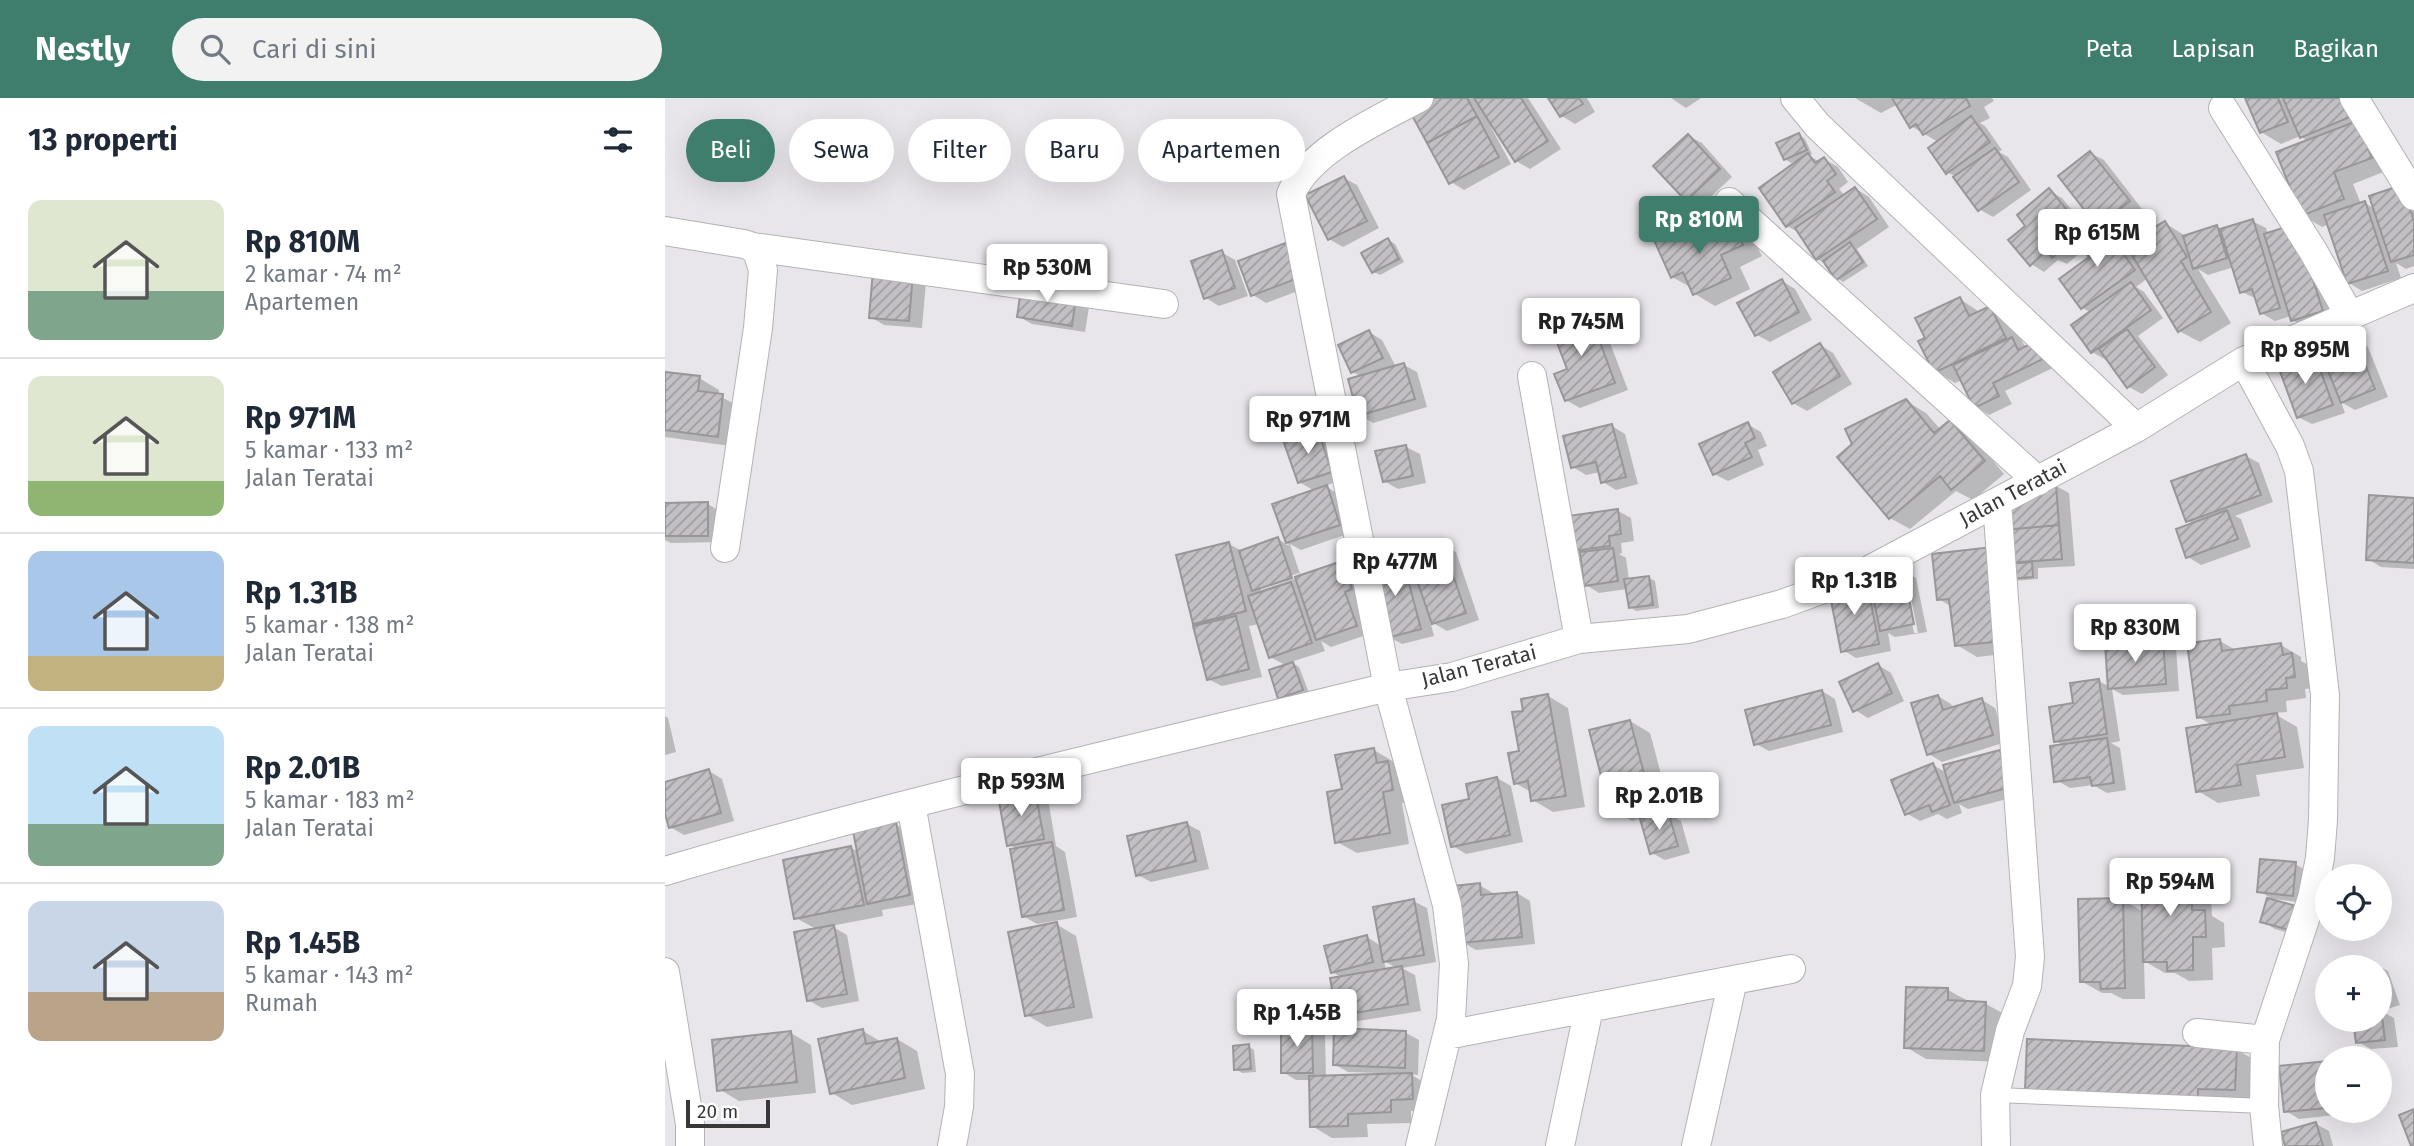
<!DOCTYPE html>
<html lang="id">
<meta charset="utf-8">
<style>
body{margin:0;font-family:"Fira Sans",sans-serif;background:#f2f2f3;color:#1f2937;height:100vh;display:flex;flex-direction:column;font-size:26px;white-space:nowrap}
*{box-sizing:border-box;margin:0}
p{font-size:23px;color:#747a83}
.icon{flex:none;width:38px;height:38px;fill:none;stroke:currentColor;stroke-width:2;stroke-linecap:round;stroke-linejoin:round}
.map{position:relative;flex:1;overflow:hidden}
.side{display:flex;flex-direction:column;background:#fff;width:665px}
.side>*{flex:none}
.top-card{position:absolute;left:21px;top:21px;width:665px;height:63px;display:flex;gap:14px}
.tools{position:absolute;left:1650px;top:766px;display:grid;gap:14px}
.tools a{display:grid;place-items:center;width:77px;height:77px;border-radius:50%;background:#fff;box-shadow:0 7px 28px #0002;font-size:35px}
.scale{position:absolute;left:21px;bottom:18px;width:84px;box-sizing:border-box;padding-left:7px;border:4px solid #393839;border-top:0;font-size:19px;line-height:24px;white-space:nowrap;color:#393839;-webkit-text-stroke:5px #fff;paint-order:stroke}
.price{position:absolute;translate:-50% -60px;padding:0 16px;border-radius:7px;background:#fff;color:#222;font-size:23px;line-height:46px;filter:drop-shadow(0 2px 4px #0008)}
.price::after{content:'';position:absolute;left:50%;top:42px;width:21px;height:16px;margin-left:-10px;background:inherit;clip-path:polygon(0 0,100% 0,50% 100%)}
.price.on{background:#3f7e6d;color:#fff}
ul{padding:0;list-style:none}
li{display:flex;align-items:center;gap:21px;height:175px;padding:0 28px}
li+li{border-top:2px solid #e0e1e3}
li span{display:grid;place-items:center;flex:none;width:196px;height:140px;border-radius:14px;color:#555}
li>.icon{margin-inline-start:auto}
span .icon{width:84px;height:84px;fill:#fffc;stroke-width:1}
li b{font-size:30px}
h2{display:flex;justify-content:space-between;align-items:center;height:84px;padding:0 28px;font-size:30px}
.chip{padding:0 24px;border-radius:32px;background:#fff;box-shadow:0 7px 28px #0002;font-size:24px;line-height:63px}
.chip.on{background:#3f7e6d;color:#fff}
header{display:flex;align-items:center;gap:42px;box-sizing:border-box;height:98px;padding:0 35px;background:#3f7e6d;color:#fff}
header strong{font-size:33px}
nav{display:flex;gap:38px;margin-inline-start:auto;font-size:24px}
.search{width:490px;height:63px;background:#f2f2f3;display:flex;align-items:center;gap:18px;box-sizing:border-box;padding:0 24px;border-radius:38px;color:#747a83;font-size:26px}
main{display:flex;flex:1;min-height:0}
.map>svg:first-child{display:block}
.shadow{fill:#0003;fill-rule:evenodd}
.building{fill:url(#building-hatch);stroke:#989699;stroke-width:2}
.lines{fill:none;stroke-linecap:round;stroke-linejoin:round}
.service-casing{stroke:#b4b2b5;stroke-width:16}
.minor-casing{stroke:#b4b2b5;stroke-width:30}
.service{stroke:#fff;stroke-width:14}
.minor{stroke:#fff;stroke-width:28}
.labels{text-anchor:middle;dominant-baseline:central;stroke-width:5;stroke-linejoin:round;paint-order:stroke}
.street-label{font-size:21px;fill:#393839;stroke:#fff}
</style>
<header>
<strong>Nestly</strong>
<div class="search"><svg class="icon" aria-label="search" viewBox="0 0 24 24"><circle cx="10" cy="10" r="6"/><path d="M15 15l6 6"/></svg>Cari di sini</div>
<nav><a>Peta</a><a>Lapisan</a><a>Bagikan</a></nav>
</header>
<main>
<section class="side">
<h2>13 properti<svg class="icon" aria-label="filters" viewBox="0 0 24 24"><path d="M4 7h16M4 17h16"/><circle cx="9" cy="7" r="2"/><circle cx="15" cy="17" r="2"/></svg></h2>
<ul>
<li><span style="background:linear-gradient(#dfe7d0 65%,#7fa58c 0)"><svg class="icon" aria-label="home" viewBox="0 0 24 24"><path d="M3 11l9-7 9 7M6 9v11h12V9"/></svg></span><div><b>Rp 810M</b><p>2 kamar · 74 m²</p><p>Apartemen</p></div></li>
<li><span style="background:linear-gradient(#dfe7d0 75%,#8fb573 0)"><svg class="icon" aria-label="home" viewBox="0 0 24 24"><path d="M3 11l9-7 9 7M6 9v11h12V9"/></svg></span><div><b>Rp 971M</b><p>5 kamar · 133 m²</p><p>Jalan Teratai</p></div></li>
<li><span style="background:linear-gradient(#a9c7e8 75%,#c2b280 0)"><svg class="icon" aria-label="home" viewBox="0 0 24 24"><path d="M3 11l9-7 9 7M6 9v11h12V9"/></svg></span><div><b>Rp 1.31B</b><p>5 kamar · 138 m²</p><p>Jalan Teratai</p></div></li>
<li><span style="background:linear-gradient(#bfe0f5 70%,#7fa58c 0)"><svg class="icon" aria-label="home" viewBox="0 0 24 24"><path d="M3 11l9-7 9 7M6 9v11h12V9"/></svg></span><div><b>Rp 2.01B</b><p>5 kamar · 183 m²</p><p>Jalan Teratai</p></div></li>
<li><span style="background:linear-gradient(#c9d6e8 65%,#b9a48a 0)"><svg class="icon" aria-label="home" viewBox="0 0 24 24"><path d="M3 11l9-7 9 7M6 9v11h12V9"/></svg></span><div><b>Rp 1.45B</b><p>5 kamar · 143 m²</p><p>Rumah</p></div></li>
</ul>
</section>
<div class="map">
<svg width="1749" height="1048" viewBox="0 0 1749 1048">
<defs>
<pattern id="building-hatch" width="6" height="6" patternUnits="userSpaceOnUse" patternTransform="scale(1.75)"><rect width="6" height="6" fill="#c2c0c4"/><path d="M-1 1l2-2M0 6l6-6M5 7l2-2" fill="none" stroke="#9f9da0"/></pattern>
</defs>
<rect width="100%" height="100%" fill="#e8e6ea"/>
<!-- shadow -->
<path class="shadow" d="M770,0H863L896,51L865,71L851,63L828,27L826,29L846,66L799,92L786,84Z
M886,0H922L930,14L910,26L897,18Z
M1006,0H1036L1021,10Z
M1190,0H1327L1329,3L1319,9L1325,20L1315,25L1320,28L1337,52L1334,54L1343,59L1366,92L1328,119L1314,111L1291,79L1282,74L1273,44L1246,28L1233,6L1216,15Z
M1582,0H1686L1726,71L1688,86L1696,106L1700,105L1710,111L1749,96V168L1741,171L1731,165L1736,180L1697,193L1684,185L1664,126L1657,129L1637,117L1644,44L1635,38L1616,46L1596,34Z
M1134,37L1140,41L1147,56L1143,57L1155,64L1159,61L1173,69L1183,84L1174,91L1180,98L1191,91L1204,99L1224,129L1192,151L1203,168L1178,184L1172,180L1163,167L1152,161L1135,135L1122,128L1135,61L1126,65L1120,61Z
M1023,38L1037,45L1067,79L1035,109L1022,101Z
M1425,55L1439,62L1477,111L1446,135L1453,139L1460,149L1500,125L1522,139L1552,129L1557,132L1587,123L1601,130L1603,136L1630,128L1670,220L1641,230L1627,222L1626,218L1610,223L1596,215L1592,201L1577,194L1569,169L1543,177L1533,171L1566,225L1535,244L1514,233L1483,180L1471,189L1479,194L1498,220L1473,238L1503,277L1477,296L1464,289L1443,260L1441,262L1427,254L1426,215L1418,210L1397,181L1426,159L1420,151L1402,166L1393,162L1379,174L1366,166L1363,128L1384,93L1397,100L1429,139L1440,131L1433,127Z
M679,80L692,87L714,130L678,149L664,141Z
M1058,126L1092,148L1097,158L1075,169L1085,191L1050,208L1030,196L1027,190L1007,179L1014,133L1027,140Z
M723,142L730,146L739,164L715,177L709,174Z
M556,154L570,162L583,198L554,208L541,200Z
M636,154L649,187L601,205L588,197Z
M209,173L261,184L257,230L219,227L206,219Z
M1117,183L1130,191L1147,222L1105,244L1092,237Z
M1295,201L1316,215L1325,210L1345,222L1361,250L1392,268L1340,293L1347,306L1324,317L1311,309L1297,282L1290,285L1270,273L1262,240Z
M425,202L420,234L367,226L353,218Z
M923,216L937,224L963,292L915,310L901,302L904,272Z
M704,234L717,242L731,269L739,267L752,274L762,309L708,325L695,317L697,279L688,274Z
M1689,241L1703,249L1723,299L1690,312L1676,304L1680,315L1647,326L1633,319L1649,257L1661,264Z
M1155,247L1168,255L1187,286L1142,313L1128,305Z
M0,275L34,280L54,292V298L78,310L73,349L0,339Z
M1241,303L1261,315L1276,332L1286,324L1306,336L1339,376L1308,402L1291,393L1245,431L1225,420Z
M1082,326L1096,334L1102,348L1093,352L1099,367L1063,383L1049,376Z
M947,328L960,336L973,386L951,392L938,384L935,374L921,377L908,369Z
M651,332L665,340L679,381L660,388L675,397L688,434L636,452L625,446L636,479L677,465L691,473L704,536L666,549L656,543L660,553L626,564L634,569L644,595L621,603L615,599L622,568L605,559L594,526L584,528L597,579L557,588L543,581L536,528L530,525L564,446L577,453L613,441L624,448L609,407L650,393L634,384ZM634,475L635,479L596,492V488Z
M741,349L755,356L761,385L733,391L719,383Z
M1581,358L1594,365L1608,404L1570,418L1576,421L1586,449L1536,467L1523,459L1529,426L1523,423Z
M1391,388L1404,395L1410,468L1373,470V481L1349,483L1357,554L1312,559L1292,547L1287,509L1274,501Z
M1749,402V471L1716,469L1703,461Z
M43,406L56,414V444L6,445L0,442V407Z
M953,413L966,420L969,443L956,445L957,455L954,456L961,460L964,482L984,480L990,483L994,510L971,513L965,509L962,491L934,495L921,487L917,456L910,452Z
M777,447L791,454L814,522L782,533L765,523L769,538L737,546L724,539L737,461L749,468Z
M1238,472L1251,480L1262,534L1230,539L1223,535L1226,553L1191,560L1178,552L1201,487L1209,491ZM1238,480H1242L1253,535H1249Z
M1497,542L1511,550L1514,593L1458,597L1447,591L1455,643L1446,645L1455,650L1461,692L1442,695L1428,687L1405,690L1391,682L1399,648L1391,643L1410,607L1434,583L1445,589Z
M1555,543L1572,553L1616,547L1636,559V563L1647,569L1650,590L1640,591L1641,600L1621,603L1622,614L1608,615L1632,629L1639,670L1591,677L1595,698L1553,705L1533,693L1549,628L1533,619Z
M1213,567L1226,575L1239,603L1203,620L1190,612Z
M1157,593L1170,601L1178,634L1104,653L1091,646Z
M883,598L903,610L920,709L888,714L868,702L866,694L850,685L860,614Z
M1273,598L1286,606L1288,611L1317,602L1330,610L1341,644L1277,664L1264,656Z
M0,618L3,620L11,654L0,657Z
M965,623L985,635L1006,713L1001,714L1016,723L1025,755L1000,762L987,755L977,720L967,723L947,711Z
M709,652L729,664L747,704L737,705L744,746L692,755L672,744L679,693Z
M1334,653L1348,661L1358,697L1303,711L1294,706L1297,715L1282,721L1273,716L1255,723L1241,715L1268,667L1282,675Z
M44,673L57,681L69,723L19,737L5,729L0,710V685Z
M832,680L846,688L858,744L801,756L788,748Z
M369,694L383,701L391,748L400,754L412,819L372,826L358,818L353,752L344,746Z
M230,726L244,734L258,805L217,812L218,818L166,828L182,837L194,903L157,910L143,902L153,832L131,820L186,750L194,754Z
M522,726L535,733L544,771L486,784L473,777Z
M1630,766L1644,774L1641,805L1609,801L1608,803L1642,840L1610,831L1597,823L1604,799L1594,793Z
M1525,771L1545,783L1547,818L1559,825L1560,849L1547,850L1548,882L1524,883L1510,875H1500L1479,863L1480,901H1458L1446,895H1437L1416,883L1458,802L1479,814Z
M814,787L828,795V798L852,795L865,803L870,846L811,852L797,844Z
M748,803L762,810L771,864L737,870L750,877L756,913L687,924L673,917L678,880L667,874L702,839L716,848ZM719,863L732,870L721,872Z
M391,826L411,838L428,920L382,929L362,917Z
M1710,866L1723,873L1735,907L1716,913L1729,920L1733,949L1706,951L1693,944L1715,922V870H1697Z
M1283,892L1303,903L1321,906L1341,917L1339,964L1261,961L1241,949Z
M647,929L660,937L661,980L714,978V975L683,974L669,966L741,935L754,942L753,977L745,976L767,989L768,1012L746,1013V1025L702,1026L703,1039L667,1040L647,1028L646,982H631L618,974Z
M198,933L218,945L232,941L252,953L260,991L187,1007L167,995Z
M126,935L146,947L151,995L74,1003L54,991Z
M583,948L589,952L591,974L577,975L571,971Z
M1572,952L1592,963L1590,1003L1382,1002Z
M1662,965V1013H1689V1015L1634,1021L1621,1013L1616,969Z
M1651,1026L1664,1033L1668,1048H1622Z"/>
<!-- building -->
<path class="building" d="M766,0H802L812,18L762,45L744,12Z
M809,0H856L883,43L850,64Z
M883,0H914L918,6L895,19Z
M1227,0H1301L1305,8L1258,37L1251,26L1245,30Z
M1580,0H1613L1623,24L1595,35Z
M1618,0H1677L1685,19L1635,40Z
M812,18L834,59L784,86L762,45Z
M1306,18L1325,44L1281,76L1263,50Z
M1692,23L1707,60L1669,74L1679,101L1636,118L1611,54Z
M1134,35L1142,52L1119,62L1111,45Z
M1023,36L1055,71L1021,103L988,68Z
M1330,50L1354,84L1313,113L1288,79Z
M1425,53L1465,103L1432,128L1393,78Z
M1143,55L1150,65L1159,59L1171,76L1162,83L1170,94L1121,129L1094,90Z
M679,78L702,123L663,142L640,97Z
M1737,87L1749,123V157L1726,164L1704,98Z
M1190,89L1212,121L1151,162L1130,130Z
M1384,90L1419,133L1387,160L1381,153L1365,168L1343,142L1360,128L1352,117Z
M1700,103L1723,173L1682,186L1659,117Z
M1588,121L1615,210L1595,216L1587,191L1575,195L1555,131Z
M1500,123L1522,159L1516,163L1546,214L1513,234L1461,147Z
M1058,124L1064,137L1072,134L1078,147L1056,157L1066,180L1028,197L1018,174L1006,180L989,142L1014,131L1019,142Z
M1630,126L1658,213L1626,223L1599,136Z
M1552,127L1562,160L1528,171L1518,138Z
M1439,129L1470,172L1416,211L1394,181L1424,159L1415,147Z
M723,140L734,161L707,175L696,155Z
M623,144L636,179L586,198L573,163Z
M1185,144L1198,164L1171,182L1158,163Z
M557,152L570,190L539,201L526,163Z
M208,172L248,175L244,223L204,220Z
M1117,181L1134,214L1090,238L1072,205Z
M357,184L412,192L407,228L352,219Z
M1466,184L1486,212L1426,255L1406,227Z
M1295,199L1304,218L1325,208L1341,240L1269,275L1253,243L1260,240L1250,220Z
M924,214L950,285L900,303L889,276L902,271L886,229Z
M1462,231L1490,269L1462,290L1434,251Z
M704,232L718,260L686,275L673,247Z
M1347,239L1353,252L1372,243L1380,260L1328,285L1334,298L1309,310L1288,267Z
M1689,239L1710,291L1676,305L1655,253Z
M1155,245L1175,278L1127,306L1108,274Z
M1649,255L1668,307L1632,320L1613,268Z
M739,265L750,301L693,318L683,281Z
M0,274L35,278L33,293L58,296L53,339L0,332Z
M1241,301L1269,335L1285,322L1320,363L1286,392L1275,378L1224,421L1172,359L1187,346L1180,331Z
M1083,324L1090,340L1080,345L1087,359L1048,377L1034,346Z
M947,326L961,379L936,385L931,364L906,370L898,338Z
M652,330L667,374L633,385L618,342Z
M741,347L748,378L718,384L710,353Z
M1581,356L1596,397L1521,424L1506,383Z
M1391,386L1394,427L1339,432L1337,407Z
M662,387L675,427L621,445L607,406Z
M1704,397L1749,400V465L1701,462Z
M43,404V438H0V405Z
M953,411L956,436L944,438L945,448L908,453L903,418Z
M1562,412L1573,441L1521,460L1511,431Z
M1394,427L1397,461L1342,465L1339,432Z
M613,439L627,480L587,493L574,453Z
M564,444L581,513L528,526L511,457Z
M777,445L801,515L767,526L743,456Z
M1327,449L1338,543L1290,548L1284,501L1272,502L1267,456Z
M948,450L953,483L919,488L915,454Z
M737,459L756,531L722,540L703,468Z
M677,463L687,491L680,494L692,528L651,542L630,479Z
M1367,464L1368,479L1343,481L1342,466Z
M1238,470L1249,526L1215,533L1204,477Z
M984,478L988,507L964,510L959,481Z
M626,484L647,545L604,560L583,498Z
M1202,485L1214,546L1176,554L1164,492Z
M571,518L584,571L542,582L528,528Z
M1498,541L1501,586L1443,591L1440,546Z
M1555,541L1557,553L1616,545L1618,557L1627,555L1630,579L1621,580L1622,590L1601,592L1602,603L1564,608L1565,616L1532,620L1522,545Z
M628,564L638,592L613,601L604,572Z
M1213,565L1227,595L1188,614L1174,584Z
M1434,581L1442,636L1389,644L1384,609L1408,605L1405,585Z
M1157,592L1166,627L1089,647L1080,612Z
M883,596L901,698L866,703L863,683L849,686L843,655L854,653L847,614L858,613L856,601Z
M1273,597L1278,612L1317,600L1328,637L1262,657L1246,605Z
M1612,615L1620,659L1572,667L1576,687L1531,694L1521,630Z
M965,622L986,702L945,712L924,632Z
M1442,640L1449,685L1427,688L1425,679L1389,684L1385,648Z
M709,650L712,665L723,663L728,692L718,694L725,735L670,745L662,694L677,691L670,657Z
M1335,652L1345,689L1289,705L1278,667Z
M1268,665L1285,707L1267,714L1264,707L1240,717L1226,682Z
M44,671L56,715L4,730L0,716V684Z
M832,679L845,737L786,749L777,707L804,701L801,686Z
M370,692L379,741L342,748L333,698Z
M1003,713L1013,748L985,756L975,721Z
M231,724L245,797L202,806L188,733Z
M522,724L531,763L471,778L462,738Z
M387,744L399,812L357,819L345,751Z
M186,748L199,807L129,821L118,762Z
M1595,761L1631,764L1628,798L1592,794Z
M1526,769L1527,812H1540L1541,839H1528V872L1502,873V864H1478L1476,778H1486V770Z
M815,785L816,797L852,794L857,839L796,845L789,788Z
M1458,800L1460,890L1436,891L1435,884H1415L1413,801Z
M1602,800L1635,809L1629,833L1595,824Z
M749,801L759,857L718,864L708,809Z
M392,824L409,909L360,918L343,834Z
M169,827L182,896L142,903L129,834Z
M702,837L708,864L666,875L659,848Z
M737,868L743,906L672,918L665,880Z
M1715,879L1722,900L1715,902Z
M1241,889L1283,890V902L1321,904L1319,953L1239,950Z
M1716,911L1720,942L1691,945L1688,922H1715Z
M616,927H647L648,975H616Z
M669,930L741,933L740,970L668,967Z
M198,931L201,946L232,940L240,980L165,996L153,941Z
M126,933L132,984L52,993L47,942Z
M1362,941L1572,950L1570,992L1533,991V999L1360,992Z
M584,946L586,971L569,972L568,948Z
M1662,963V1010L1619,1014L1614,968Z
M747,975L748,1001L726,1002V1014L683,1016V1028L645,1029L644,978Z
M1749,1011V1048H1746L1734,1017Z
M1651,1024L1658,1048H1620L1616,1034Z"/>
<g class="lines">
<defs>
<path id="service" d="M1330,997L1599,1008"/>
<path id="minor" d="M754,0C715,21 644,52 626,96L723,589L782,807L789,866L786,921L755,1048
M1130,0L1152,27L1471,330
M1689,0L1749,98
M1558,10L1648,153L1685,218
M1064,104L1373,383
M0,133L79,146L88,149L499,206
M1579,263L1625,348L1634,373L1660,597L1658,722L1655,760L1647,800L1600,942L1599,1008L1603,1048
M867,278L914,541
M60,450L93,230L98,172L93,156L88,149
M246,706L295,976L294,1009L287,1048
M0,773C238,703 482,648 723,589L787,579L914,541L1023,531L1117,506L1191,479L1471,330L1579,263L1749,190
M0,874L25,1026V1048
M1532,935L1600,942
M782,937L1126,871
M895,1048L924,910
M1031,1048L1068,882
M1331,1048L1330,997L1345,933L1362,888L1365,859L1332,404"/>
</defs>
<!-- service casing -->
<use href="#service" class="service-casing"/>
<!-- minor casing -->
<use href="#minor" class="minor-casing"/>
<!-- service -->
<use href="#service" class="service"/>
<!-- minor -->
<use href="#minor" class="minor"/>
</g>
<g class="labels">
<!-- street labels -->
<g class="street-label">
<text transform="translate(1348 395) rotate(-28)">Jalan Teratai</text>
<text transform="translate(814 568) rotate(-14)">Jalan Teratai</text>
</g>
</g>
</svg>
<div class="tools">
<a><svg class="icon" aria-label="locate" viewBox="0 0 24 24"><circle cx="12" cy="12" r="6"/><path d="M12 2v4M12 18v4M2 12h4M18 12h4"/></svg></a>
<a>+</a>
<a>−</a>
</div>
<div class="scale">20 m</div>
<b class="price on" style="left:1034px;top:158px">Rp 810M</b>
<b class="price" style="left:1432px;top:171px">Rp 615M</b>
<b class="price" style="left:382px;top:206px">Rp 530M</b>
<b class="price" style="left:916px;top:260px">Rp 745M</b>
<b class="price" style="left:1640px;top:288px">Rp 895M</b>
<b class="price" style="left:643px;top:358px">Rp 971M</b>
<b class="price" style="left:730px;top:500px">Rp 477M</b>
<b class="price" style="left:1189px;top:519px">Rp 1.31B</b>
<b class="price" style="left:1470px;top:566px">Rp 830M</b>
<b class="price" style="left:356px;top:720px">Rp 593M</b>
<b class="price" style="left:994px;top:734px">Rp 2.01B</b>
<b class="price" style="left:1505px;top:820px">Rp 594M</b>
<b class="price" style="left:632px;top:951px">Rp 1.45B</b>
<div class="top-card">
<a class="chip on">Beli</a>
<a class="chip">Sewa</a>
<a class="chip">Filter</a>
<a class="chip">Baru</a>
<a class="chip">Apartemen</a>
</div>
</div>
</main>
